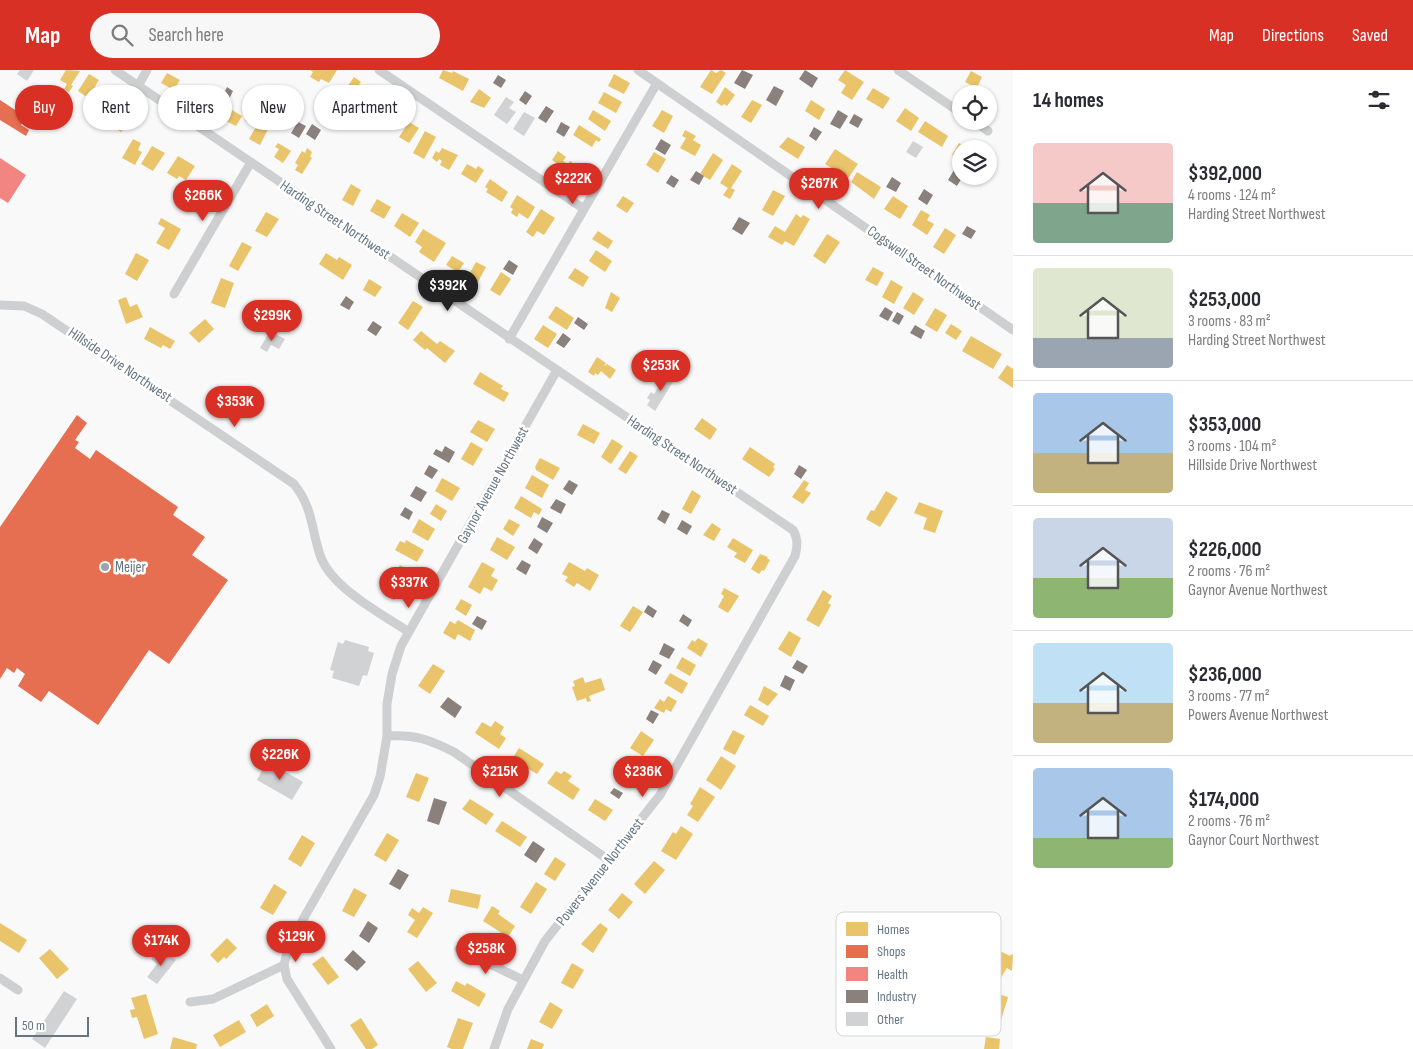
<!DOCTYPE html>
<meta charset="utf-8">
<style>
body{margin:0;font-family:"Sofia Sans Condensed",sans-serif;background:#f7f7f7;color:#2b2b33;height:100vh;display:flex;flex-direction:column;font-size:19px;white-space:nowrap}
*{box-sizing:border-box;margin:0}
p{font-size:16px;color:#7c7c81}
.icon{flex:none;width:28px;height:28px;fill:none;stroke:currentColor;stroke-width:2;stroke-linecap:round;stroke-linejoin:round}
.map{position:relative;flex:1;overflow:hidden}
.sheet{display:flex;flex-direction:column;background:#fff;width:400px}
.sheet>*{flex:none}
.guide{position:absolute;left:15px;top:15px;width:475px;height:45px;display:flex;gap:10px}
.tools{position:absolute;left:952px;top:15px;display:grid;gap:10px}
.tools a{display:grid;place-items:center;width:45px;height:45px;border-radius:50%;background:#fff;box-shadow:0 1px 4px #0004;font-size:25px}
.scale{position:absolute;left:15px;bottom:12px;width:74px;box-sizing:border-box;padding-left:5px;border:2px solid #657683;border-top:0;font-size:14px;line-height:18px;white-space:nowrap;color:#657683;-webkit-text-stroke:4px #fff;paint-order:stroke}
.price{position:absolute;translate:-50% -42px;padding:0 11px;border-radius:18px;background:#d93025;color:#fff;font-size:16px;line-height:32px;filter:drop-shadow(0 1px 2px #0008)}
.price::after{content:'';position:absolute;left:50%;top:30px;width:15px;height:11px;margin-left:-8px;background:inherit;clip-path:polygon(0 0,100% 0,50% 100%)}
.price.current{background:#222;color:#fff}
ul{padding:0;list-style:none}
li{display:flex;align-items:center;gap:15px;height:125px;padding:0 20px}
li+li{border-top:1px solid #e1e1e2}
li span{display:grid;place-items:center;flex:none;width:140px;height:100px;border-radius:5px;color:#555}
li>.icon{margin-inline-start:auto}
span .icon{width:60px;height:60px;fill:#fffc;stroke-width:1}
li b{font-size:21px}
h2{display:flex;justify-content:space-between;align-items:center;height:60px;padding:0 20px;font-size:21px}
.tag{padding:0 18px;border-radius:22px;background:#fff;box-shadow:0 1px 4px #0004;font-size:18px;line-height:45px}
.tag.current{background:#d93025;color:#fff}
header{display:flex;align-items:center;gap:30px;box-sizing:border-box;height:70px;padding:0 25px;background:#d93025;color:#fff}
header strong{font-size:24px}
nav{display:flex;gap:28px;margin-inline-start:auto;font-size:18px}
.search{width:350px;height:45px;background:#f7f7f7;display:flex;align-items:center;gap:12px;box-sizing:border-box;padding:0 18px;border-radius:28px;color:#7c7c81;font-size:19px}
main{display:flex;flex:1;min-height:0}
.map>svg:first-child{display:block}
.homes{fill:#e9c46a}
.shops{fill:#e76f51}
.health{fill:#f28482}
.industry{fill:#8a817c}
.building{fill:#d0d2d3}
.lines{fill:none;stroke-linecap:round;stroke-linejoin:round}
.street{stroke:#cecfd0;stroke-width:9}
.poi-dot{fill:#99a4ac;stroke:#fff;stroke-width:2}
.labels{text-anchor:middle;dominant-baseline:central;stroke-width:5;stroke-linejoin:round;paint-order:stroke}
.street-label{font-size:15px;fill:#657683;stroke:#fff}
.poi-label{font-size:15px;fill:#657683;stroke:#fff;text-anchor:start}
.key{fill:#fff;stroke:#d1d6da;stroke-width:1}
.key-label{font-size:14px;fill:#657683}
</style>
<header>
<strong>Map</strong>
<div class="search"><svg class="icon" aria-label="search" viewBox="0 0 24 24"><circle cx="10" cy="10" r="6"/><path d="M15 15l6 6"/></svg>Search here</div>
<nav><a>Map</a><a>Directions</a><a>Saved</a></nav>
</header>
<main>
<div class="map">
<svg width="1013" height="979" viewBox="0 0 1013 979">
<rect width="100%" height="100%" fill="#f9f9f9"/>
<!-- homes -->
<path class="homes" d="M66,0L80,1L71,15L73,16L69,22L64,19L67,14L60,10Z
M310,0H337L329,13L321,9L319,12L310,7L313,2Z
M443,0L452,3L453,1L469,9L463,21L439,8Z
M711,0L716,3L721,0L726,3L712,24L700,17Z
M845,0L864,12L852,30L841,23L846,15L838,10Z
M971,1L982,7L977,18L965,12Z
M167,3L180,10L174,20L161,13Z
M89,4L99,10L88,28L78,21Z
M614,4L630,13L624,24L608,16Z
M354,7L361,12L359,14L361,15L354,26L351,24L349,28L343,23Z
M205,16L215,23L211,29L216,33L213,38L207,34L204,39L196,34Z
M725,17L735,25L727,36L724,34L722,36L716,32Z
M873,18L890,28L883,39L866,29Z
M105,19L115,26L106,40L96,33Z
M479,19L491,28L484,38L470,32Z
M604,22L622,32L616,43L598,33Z
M752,30L762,35L751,53L741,47Z
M811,30L825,39L819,50L805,41Z
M377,32L386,38L374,55L366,50Z
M905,38L919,48L911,61L896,51Z
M123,40L135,46L127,60L124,58L121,62L113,57Z
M232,40L242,46L236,56L226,51Z
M593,40L611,51L605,61L588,49Z
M662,40L673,46L664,63L652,56Z
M392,41L396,43L398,41L406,45L397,60L385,53Z
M925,51L948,66L942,77L918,62Z
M259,52L269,57L260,75L249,69Z
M409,52L419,58L409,73L399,67Z
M579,55L601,69L599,72L596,70L592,77L573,65Z
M685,60L696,66L693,70L701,75L695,86L680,78L686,68L682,66Z
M425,61L436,67L424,89L413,83Z
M788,67L805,77L798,89L779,77Z
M133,69L141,73L138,80L142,82L135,95L122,88Z
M278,73L291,81L283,93L274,87L279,79L275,77Z
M959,73L968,79H961V91L952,85Z
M152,76L165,83L153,101L141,94Z
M307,78L312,82L310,87L312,88L302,104L295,100L298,95L295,93L302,81L305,83Z
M442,78L458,85L449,100L440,95L442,91L439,89L437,92L432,88L436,81L439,83Z
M835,79L858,94L846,111L836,105L838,102L825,94Z
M558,81L566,87L563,91L568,94L570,91L582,100L573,113L562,103L565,99L552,90Z
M654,82L666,89L658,103L646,95Z
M713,83L723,90L710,110L700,104Z
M178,86L195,96L186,110L179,106L177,109L167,103Z
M467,94L476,99L478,96L484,100L476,113L461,104Z
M732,94L742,101L731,118L735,120L730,129L723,125L728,118L720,113Z
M857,102L881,117L874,129L851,112Z
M490,109L508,122L502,132L486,122L488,119L485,117Z
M351,114L361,120L353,136L342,130Z
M773,120L785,126L773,146L762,140Z
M517,125L535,137L528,149L519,143L517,147L511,143L513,139L510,137Z
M623,126L634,133L627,143L616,136Z
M893,126L908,136L900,149L884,139Z
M377,129L391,137L384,149L370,141Z
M541,139L555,148L544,165L537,161L533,167L526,162Z
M921,140L930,145L927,150L934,154L927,165L912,155Z
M266,142L279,149L267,167L255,161Z
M402,143L419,153L410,167L394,156Z
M796,144L801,148L803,145L810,149L794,176L785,171L782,175L768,167L775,156L785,162Z
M161,148L181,159L169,180L156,173L165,158L158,154Z
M945,158L956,165L944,184L933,177Z
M423,159L446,173L434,192L419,182L422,177L415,172Z
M598,161L613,171L608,179L592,169Z
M827,164L840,172L825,194L813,186Z
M242,172L252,177L238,201L229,196Z
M596,180L612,191L605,202L589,191Z
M136,183L149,190L137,211L125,204Z
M326,183L337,190L339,187L352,195L343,210L319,194Z
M452,186L464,193L458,202L446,195Z
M476,192L486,197L478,212L468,206Z
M873,197L884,203L877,216L865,210Z
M575,198L589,207L583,217L568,208Z
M501,202L511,209L500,226L490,220Z
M221,208L234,213L225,238L211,233Z
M369,209L382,217L375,227L363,220Z
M891,210L903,217L894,234L882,227Z
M611,222L620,228L612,242L605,238Z
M913,222L924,229L914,245L903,238Z
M126,227L130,237L137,234L143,247L126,254L118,230Z
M413,231L423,237L408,260L398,253Z
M556,236L574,248L567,260L548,248Z
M935,238L947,245L937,262L925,255Z
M205,249L214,259L199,273L189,263Z
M951,254L962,261L956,270L945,263Z
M543,255L557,264L548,278L534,269Z
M150,257L175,271L170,279L163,275L161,278L144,269Z
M421,261L437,274L440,271L455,281L445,293L427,278L425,280L413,270Z
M971,266L1002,284L993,299L962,281Z
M597,287L606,293L604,296L607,294L616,300L610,309L601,301L598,305L595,303L594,306L588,302Z
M1007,295L1013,299V318L998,308Z
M480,302L503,316L501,319L509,323L504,332L473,314Z
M702,348L717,359L710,370L694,359Z
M478,350L495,359L487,372L470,362Z
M583,354L600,363L594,374L577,365Z
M612,369L623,376L611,394L601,387Z
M471,372L483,379L473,396L461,389Z
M750,377L775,394L773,397L775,399L769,407L742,389Z
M630,381L638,386L626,404L618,399Z
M540,388L560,398L553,410L536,400L535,397Z
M532,405L549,415L542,428L525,418Z
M442,408L460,418L452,431L435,421Z
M804,410L809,413L805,420L811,423L803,434L792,427Z
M692,420L701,426L691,444L682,439Z
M886,421L898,428L880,457L866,449L871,440L874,441Z
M521,426L542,439L539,445L534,442L531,448L514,438Z
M919,432L943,441L935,463L923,459L927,448L914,443Z
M436,434L447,441L441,451L430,444Z
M419,449L435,459L428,471L412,462Z
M509,449L520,455L513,466L503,459Z
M712,453L721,459L714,471L703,465Z
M497,467L515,477L507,490L490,480Z
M733,468L753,480L745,493L734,487L737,483L727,477Z
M406,470L424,480L417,492L395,480L400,471L405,473Z
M760,484L768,487L767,488L770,490L764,501L762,500L759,504L751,499Z
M482,492L495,499L491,506L498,510L492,521L484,517L480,524L468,517Z
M569,492L585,501L587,498L599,505L590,521L577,513L574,517L565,511L568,507L562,504Z
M400,495L411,501L394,530L383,523Z
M724,518L739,526L728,543L718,537L724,526L721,524Z
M823,520L832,526L828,533L831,535L819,557L806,550Z
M461,529L472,535L466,546L455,539Z
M633,536L643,542L630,562L620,556Z
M458,550L475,560L470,571L458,564L455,570L443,563L450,551L455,554Z
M789,561L801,568L791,587L778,579Z
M698,568L708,574L701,587L687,578L692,570L695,572Z
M682,587L696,595L690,606L676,598Z
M433,594L445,601L430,624L418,616Z
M670,603L688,613L682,624L664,613Z
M583,607L585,613L601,608L605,620L589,626L591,631L587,632L586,628L577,631L572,617L575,616L573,611Z
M764,616L778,624L768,636L758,630Z
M668,626L677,631L671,642L666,639L664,643L654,638L660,629L664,632Z
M750,635L769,646L763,656L744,645Z
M495,651L504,657L500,664L506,668L499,679L475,663L482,652L491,657Z
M733,660L745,666L735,685L723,679Z
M641,661L654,670L643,686L630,678Z
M519,678L544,694L537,704L512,689Z
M721,686L736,696L721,720L706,710Z
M556,701L561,704L564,701L572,706L568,711L580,719L573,730L547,713Z
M416,703L429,708L419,732L406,727Z
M700,717L715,727L698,752L687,745L693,736L690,734Z
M470,729L494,744L486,755L462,739Z
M595,729L613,740L605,751L588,740Z
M502,751L527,767L520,777L495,761Z
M681,756L693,764L676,790L661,781L673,762L676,764Z
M387,763L399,770L386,792L374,785Z
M302,765L315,773L301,797L288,789Z
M555,787L566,794L555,811L544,804Z
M654,791L665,800L645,824L634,814Z
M536,812L547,819L531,844L520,837Z
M274,814L287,822L273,845L260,838Z
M354,818L367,825L354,847L342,841Z
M451,819L481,825L478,839L448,832Z
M622,823L633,832L619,849L608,840Z
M492,836L500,841L498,844L515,856L508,867L483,851Z
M423,837L433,843L417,868L407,862L415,850L408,845L412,838L419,843Z
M0,853L27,870L19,883L0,871Z
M600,853L608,859L593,883L581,874Z
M227,868L237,878L226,889L224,887L218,893L210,885Z
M50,879L69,899L57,909L39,888Z
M998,880L1010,886L1011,884L1013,885L1012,901L1007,898L1000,909L987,902Z
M323,886L339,907L328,915L312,894Z
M418,891L437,913L426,922L408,899Z
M572,893L584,900L573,919L561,913Z
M456,911L465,916L467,913L486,924L479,937L451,921Z
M991,922L1008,927L999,957L982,952L986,938L981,936L983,930L988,932Z
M146,924L158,964L144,969L137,947L132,948L130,940L135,939L131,928Z
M550,932L563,940L552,959L539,952Z
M267,934L274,946L257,957L250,945Z
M361,948L378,975L372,979H366L350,955Z
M458,948L473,953L463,979H452L447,977Z
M239,950L246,962L220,977L213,965Z
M173,967L197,974L196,979H170Z
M986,967L1000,969L999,979H984Z
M531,969L544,974L542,979H527Z"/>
<!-- shops -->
<path class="shops" d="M0,30L26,47L21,55L29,60L26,66L0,50Z
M77,345L87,353L75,370L79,372L75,378L90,389L96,380L178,437L173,445L205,467L192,485L228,510L169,594L149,580L98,655L49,621L41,632L18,616L25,604L17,598L14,603L7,598L0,609V457Z"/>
<!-- health -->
<path class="health" d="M0,88L26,105L8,133L0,128Z"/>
<!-- industry -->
<path class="industry" d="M742,0L753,5L745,19L734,13Z
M805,0L818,8L812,18L799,9Z
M498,5L506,10L501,18L493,13Z
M774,16L784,21L776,36L766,30Z
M227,17L233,21L228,31L222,27Z
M525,21L532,26L526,35L519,30Z
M546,36L554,41L546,53L538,48Z
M251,40L260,46L254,55L245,50Z
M838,40L848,46L840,59L830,54Z
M854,44L863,49L858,58L849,53Z
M298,52L306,56L299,68L291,63Z
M561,52L570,57L564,67L556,62Z
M312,54L321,60L315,70L306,64Z
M814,57L822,62L816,71L809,66Z
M661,69L671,75L665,85L655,79Z
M954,100L963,106L957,116L948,110Z
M696,101L704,106L699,115L690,110Z
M671,105L679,110L674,118L666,113Z
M892,107L901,113L896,122L886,117Z
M924,119L933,125L927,135L918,129Z
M739,147L750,153L742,165L732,159Z
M967,156L976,161L971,169L962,164Z
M509,190L518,196L513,205L503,199Z
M346,226L354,232L349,240L340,235Z
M885,237L893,242L888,251L879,246Z
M897,242L904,246L899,255L892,251Z
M578,247L588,254L584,260L574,253Z
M373,251L382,257L376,266L367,260Z
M915,255L925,261L921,269L910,263Z
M563,263L571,269L564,278L556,273Z
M445,376L455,382L449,393L433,384L436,379L442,382Z
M429,395L438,400L432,409L424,404Z
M799,395L807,400L801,409L794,404Z
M569,410L578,415L572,425L563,419Z
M416,416L427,422L421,432L410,426Z
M556,429L566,434L561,444L550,438Z
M405,437L413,442L409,450L400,445Z
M662,440L670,444L665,454L657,449Z
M542,447L553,453L547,463L537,457Z
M682,450L692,456L687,465L677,459Z
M534,468L543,474L537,484L528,478Z
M522,490L531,495L526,505L516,499Z
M648,535L657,541L653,548L644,542Z
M683,544L692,550L688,557L679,551Z
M477,546L487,551L482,560L472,554Z
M664,573L675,579L669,589L659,584Z
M653,590L662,595L656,605L648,600Z
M797,590L808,596L803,604L792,598Z
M785,605L795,610L790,621L780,616Z
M448,627L462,637L455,648L440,637Z
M651,640L659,644L653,654L646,649Z
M614,718L623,723L619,729L610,723Z
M434,728L447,732L439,755L427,751Z
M533,771L545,779L536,793L524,785Z
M398,799L409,805L400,820L389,814Z
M368,851L378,858L369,873L359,866Z
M353,880L366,892L357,901L344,890Z"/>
<!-- building -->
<path class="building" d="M20,0H34L27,11L17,4Z
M506,27L514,32L509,38L516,42L507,54L494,45Z
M524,42L535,48L524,66L513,59Z
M913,71L923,77L916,88L906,82Z
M270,261L285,269L279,279L271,275L267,282L260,278Z
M668,302L676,307L655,341L647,335L650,330L647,328L651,322L654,324Z
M345,570L369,577L368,581L374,583L367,606L363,605L359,616L332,608L334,601L330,600L338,572L343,574Z
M267,691L303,712L292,730L257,710Z
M157,882L163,886L166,882L176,890L157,914L147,907L157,894L151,889Z
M64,921L77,929L45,978L32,969Z"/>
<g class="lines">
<!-- street -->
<path class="street" d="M115,0L793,460C798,468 798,476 795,486L660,725L545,871L508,939L494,979
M379,0L584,139
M638,0L1013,260
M898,0L961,43
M138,16L147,0
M974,51L988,61
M174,224L251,92
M0,235L24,236L42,244L294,414C313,438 311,458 320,485C331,518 382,544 409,562
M509,269L657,13
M387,666C415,664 430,670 454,682L610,791
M459,879L523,910
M0,908L18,920
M190,932L213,929L284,895
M331,979L287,909L284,895L289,874L374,725L380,707L387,666V634L392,604L401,576L557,300"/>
</g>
<!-- markers -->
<circle class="poi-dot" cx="105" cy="497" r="5"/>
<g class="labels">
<!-- street labels -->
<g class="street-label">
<text transform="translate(335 150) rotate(34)">Harding Street Northwest</text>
<text transform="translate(924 198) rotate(35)">Cogswell Street Northwest</text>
<text transform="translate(120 295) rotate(34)">Hillside Drive Northwest</text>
<text transform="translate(682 385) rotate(34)">Harding Street Northwest</text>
<text transform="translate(493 415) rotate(-61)">Gaynor Avenue Northwest</text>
<text transform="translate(600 802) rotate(-52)">Powers Avenue Northwest</text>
</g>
<!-- poi labels -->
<g class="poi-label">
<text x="115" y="497">Meijer</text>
</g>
</g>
<!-- legend -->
<rect x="836" y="842" width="165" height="124" rx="8" class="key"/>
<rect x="846" y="852" width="22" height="14" fill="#e9c46a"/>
<rect x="846" y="875" width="22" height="13" fill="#e76f51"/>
<rect x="846" y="897" width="22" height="14" fill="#f28482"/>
<rect x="846" y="920" width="22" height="13" fill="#8a817c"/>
<rect x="846" y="942" width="22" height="14" fill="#d0d2d3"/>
<g class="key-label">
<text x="877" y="864">Homes</text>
<text x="877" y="886">Shops</text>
<text x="877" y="909">Health</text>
<text x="877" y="931">Industry</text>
<text x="877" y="954">Other</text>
</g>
</svg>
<div class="tools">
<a><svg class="icon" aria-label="locate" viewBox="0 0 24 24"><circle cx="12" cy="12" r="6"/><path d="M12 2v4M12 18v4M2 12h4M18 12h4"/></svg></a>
<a><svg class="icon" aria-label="layers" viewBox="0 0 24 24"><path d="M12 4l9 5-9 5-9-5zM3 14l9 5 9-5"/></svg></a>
</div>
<div class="scale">50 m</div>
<b class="price" style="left:573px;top:135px">$222K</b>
<b class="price" style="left:819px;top:140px">$267K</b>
<b class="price" style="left:203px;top:152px">$266K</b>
<b class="price current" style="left:448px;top:242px">$392K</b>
<b class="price" style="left:272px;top:272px">$299K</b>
<b class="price" style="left:661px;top:322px">$253K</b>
<b class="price" style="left:235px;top:358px">$353K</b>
<b class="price" style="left:409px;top:539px">$337K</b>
<b class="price" style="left:280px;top:711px">$226K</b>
<b class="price" style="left:500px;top:728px">$215K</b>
<b class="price" style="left:643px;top:728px">$236K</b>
<b class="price" style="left:296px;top:893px">$129K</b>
<b class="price" style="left:161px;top:897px">$174K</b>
<b class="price" style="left:486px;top:905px">$258K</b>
<div class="guide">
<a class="tag current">Buy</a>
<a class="tag">Rent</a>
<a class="tag">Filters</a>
<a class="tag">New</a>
<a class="tag">Apartment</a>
</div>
</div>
<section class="sheet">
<h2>14 homes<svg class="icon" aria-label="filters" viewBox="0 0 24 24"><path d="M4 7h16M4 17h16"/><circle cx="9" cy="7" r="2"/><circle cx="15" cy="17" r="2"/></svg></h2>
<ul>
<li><span style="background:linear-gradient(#f6c9c9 60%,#7fa58c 0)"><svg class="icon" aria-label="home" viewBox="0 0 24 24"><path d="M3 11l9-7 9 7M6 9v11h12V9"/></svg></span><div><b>$392,000</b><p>4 rooms · 124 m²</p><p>Harding Street Northwest</p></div></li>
<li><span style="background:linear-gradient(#dfe7d0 70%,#9aa5b1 0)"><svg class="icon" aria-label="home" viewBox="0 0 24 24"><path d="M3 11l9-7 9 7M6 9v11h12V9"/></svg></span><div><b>$253,000</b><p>3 rooms · 83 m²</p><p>Harding Street Northwest</p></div></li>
<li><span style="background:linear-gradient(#a9c7e8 60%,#c2b280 0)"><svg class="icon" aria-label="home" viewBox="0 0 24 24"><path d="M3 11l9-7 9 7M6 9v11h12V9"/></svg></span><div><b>$353,000</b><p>3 rooms · 104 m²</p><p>Hillside Drive Northwest</p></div></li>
<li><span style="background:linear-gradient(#c9d6e8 60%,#8fb573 0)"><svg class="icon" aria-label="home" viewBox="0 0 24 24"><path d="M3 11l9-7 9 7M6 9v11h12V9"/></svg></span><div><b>$226,000</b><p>2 rooms · 76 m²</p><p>Gaynor Avenue Northwest</p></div></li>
<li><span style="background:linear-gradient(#bfe0f5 60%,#c2b280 0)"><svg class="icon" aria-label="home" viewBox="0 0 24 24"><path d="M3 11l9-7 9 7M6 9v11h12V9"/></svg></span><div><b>$236,000</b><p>3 rooms · 77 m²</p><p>Powers Avenue Northwest</p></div></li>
<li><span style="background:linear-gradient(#a9c7e8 70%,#8fb573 0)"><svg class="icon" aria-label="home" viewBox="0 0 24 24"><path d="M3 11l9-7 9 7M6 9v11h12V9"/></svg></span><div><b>$174,000</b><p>2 rooms · 76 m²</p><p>Gaynor Court Northwest</p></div></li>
</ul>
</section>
</main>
